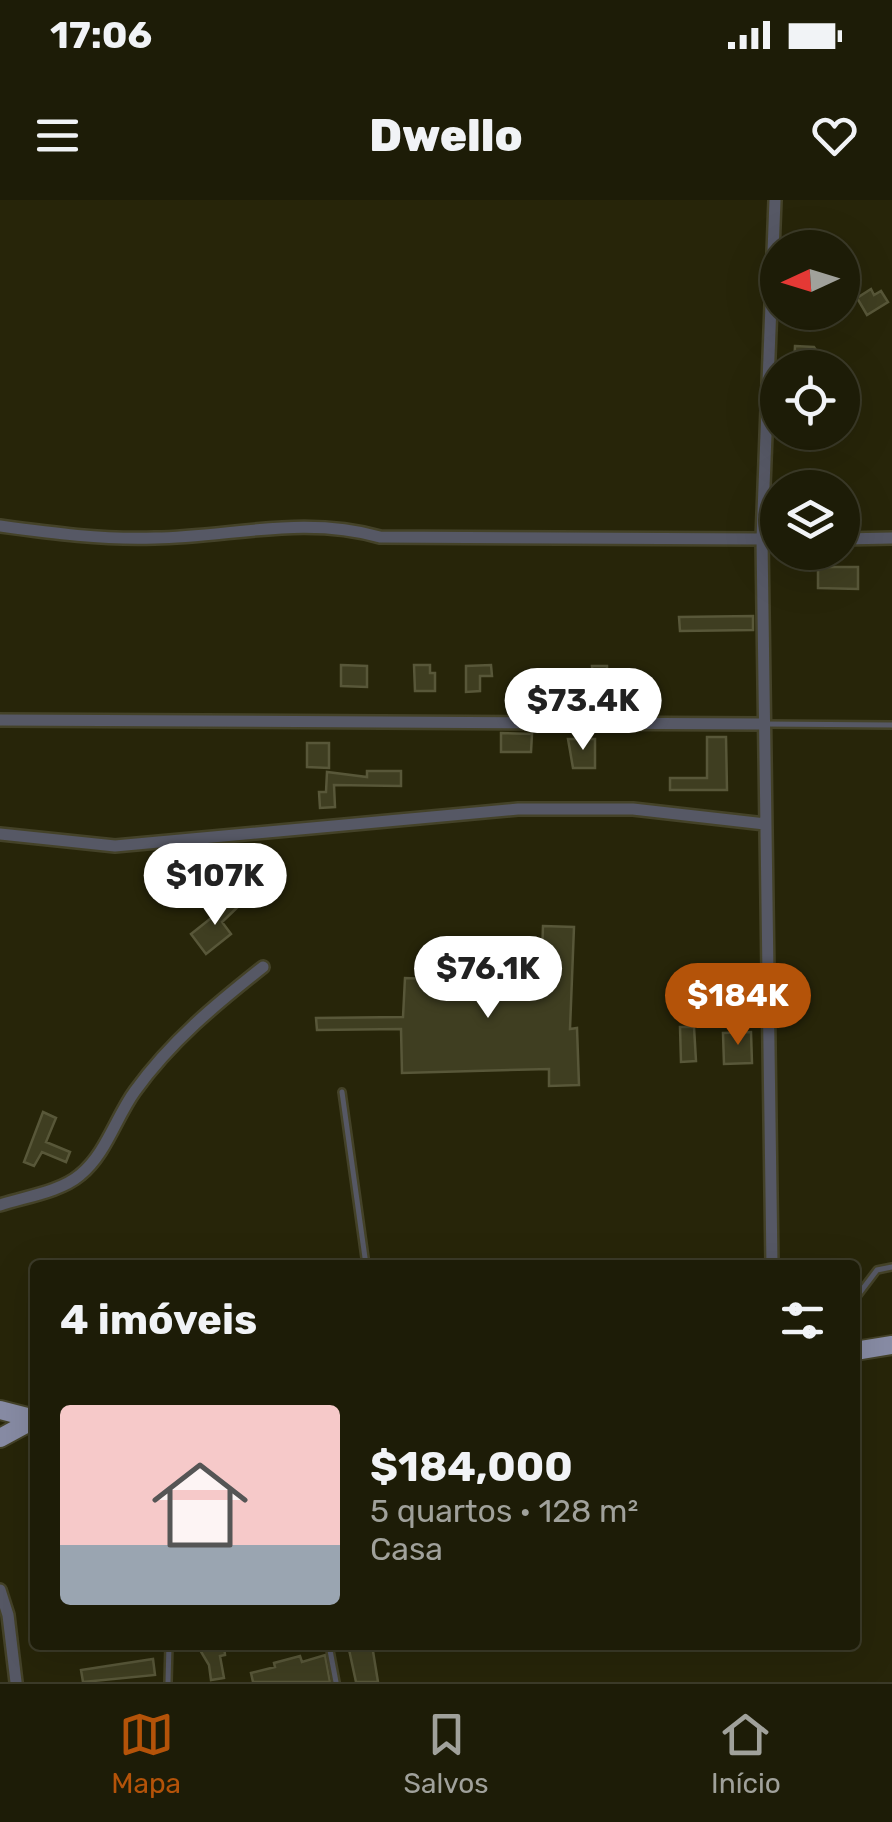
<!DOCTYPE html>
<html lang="pt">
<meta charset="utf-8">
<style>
body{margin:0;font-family:Rubik,sans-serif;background:#252511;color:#f1f3f6;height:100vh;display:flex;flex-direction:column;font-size:38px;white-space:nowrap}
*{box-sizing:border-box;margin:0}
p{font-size:32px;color:#a0a19b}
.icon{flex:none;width:55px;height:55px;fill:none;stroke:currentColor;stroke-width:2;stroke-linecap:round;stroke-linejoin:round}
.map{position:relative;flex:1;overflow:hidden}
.drawer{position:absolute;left:30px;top:1060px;width:830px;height:390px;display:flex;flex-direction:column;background:#1d1c07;border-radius:10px;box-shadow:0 10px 40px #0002,0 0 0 2px #3b3a28}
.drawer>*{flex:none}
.needle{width:65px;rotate:266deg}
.tools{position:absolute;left:760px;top:30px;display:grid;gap:20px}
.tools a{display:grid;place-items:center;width:100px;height:100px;border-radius:50%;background:#1d1c07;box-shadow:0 10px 40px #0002,0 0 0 2px #3b3a28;font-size:50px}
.price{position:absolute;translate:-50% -85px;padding:0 22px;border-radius:35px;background:#fff;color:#222;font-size:32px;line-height:65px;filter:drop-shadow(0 2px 5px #0008)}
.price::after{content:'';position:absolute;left:50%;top:60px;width:30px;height:22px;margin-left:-15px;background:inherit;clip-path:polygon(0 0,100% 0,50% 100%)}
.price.selected{background:#b45309;color:#fff}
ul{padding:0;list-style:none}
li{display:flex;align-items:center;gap:30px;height:250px;padding:0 30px}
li+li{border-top:2px solid #3b3a28}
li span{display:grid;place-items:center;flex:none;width:280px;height:200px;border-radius:10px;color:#555}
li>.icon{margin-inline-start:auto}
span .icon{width:120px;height:120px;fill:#fffc;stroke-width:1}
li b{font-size:42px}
h2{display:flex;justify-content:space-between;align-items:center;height:120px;padding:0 30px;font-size:42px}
.status{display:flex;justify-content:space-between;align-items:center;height:70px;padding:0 50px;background:#1d1c07;direction:ltr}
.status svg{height:28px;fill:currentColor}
header{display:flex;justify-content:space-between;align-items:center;height:130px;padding:0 30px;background:#1d1c07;font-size:45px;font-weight:800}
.dock{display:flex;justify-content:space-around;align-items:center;height:140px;border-top:2px solid #3b3a28;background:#1d1c07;font-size:28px;color:#a0a19b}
.dock a{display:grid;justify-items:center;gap:5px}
.dock .selected{color:#b45309}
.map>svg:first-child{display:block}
.building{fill:#3f3e21;stroke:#585739;stroke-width:2.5}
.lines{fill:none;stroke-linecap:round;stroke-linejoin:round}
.lane-casing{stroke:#444228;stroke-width:10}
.street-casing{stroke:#444228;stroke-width:16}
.primary-casing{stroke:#444228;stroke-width:22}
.lane{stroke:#565865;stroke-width:5}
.street{stroke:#565865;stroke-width:11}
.primary{stroke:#888ca5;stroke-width:18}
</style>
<div class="status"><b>17:06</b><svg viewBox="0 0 49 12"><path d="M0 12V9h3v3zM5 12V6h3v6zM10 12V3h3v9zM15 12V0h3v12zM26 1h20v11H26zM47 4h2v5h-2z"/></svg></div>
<header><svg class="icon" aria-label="menu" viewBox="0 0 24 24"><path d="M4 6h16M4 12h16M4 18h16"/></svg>Dwello<svg class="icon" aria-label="heart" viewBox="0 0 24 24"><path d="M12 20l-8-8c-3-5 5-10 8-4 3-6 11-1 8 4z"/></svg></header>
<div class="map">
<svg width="892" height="1482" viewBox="0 0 892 1482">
<rect width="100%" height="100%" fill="#272509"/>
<!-- building -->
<path class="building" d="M871,89L874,95L881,91L888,102L867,115L857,98Z
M795,146L814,147L827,168H794Z
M818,367H858V389L818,388Z
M753,416V430L680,431L679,417Z
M341,465L367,466V487L341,486Z
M414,465H430V473H435V491H415Z
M491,465L492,476H480V491L466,492V466Z
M592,466H607V496H578L577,479L593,478Z
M501,533L532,534L531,552H501Z
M707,537H726L727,590H670V578H707Z
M568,539H595V568H573Z
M307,543H329V568L307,567Z
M367,571H401V586L334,585L335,607L320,608L319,592H326L327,572L367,577Z
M239,696L243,702L222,722L231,734L206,754L191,734Z
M543,726L574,727L570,829L577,828L579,885L549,886V869L402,873L401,829L317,830L316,818L403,817L405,778L541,783Z
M680,827H694L696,861L681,862Z
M751,832L752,863L724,864L723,833Z
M43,912L56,918L46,942L70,952L66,962L42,952L34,966L24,962Z
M197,1445H224L225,1455L220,1456L224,1478L211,1480L209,1465Z
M348,1445H372L378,1482H356Z
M325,1455L330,1482H253L251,1473L275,1467L274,1463L300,1456L302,1462Z
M153,1459L155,1475L83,1482L81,1470Z"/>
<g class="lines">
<defs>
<path id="lane" d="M765,524L892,525
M342,892L366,1065
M855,1099L877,1070L892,1067
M329,1445L336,1482
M168,1482L169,1445"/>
<path id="street" d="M0,326C51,333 104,340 155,338C231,337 303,315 380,337L778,339
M842,339L892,338
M0,520L765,524
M0,634L115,646L518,609H633L765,624
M0,1005C24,997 60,992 80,975C106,954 116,917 135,891C171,841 215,805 263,767
M772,1065L762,339L775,0
M0,1390L8,1415L16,1482"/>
<path id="primary" d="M855,1151L892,1145
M0,1210L35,1219
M0,1238L35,1219"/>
</defs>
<!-- lane casing -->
<use href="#lane" class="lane-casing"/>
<!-- street casing -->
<use href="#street" class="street-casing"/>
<!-- primary casing -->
<use href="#primary" class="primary-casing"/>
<!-- lane -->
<use href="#lane" class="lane"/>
<!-- street -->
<use href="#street" class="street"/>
<!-- primary -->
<use href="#primary" class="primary"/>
</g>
</svg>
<div class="tools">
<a><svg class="needle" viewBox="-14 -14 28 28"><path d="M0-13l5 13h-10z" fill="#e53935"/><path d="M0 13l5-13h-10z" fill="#a0a19b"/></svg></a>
<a><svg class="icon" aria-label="locate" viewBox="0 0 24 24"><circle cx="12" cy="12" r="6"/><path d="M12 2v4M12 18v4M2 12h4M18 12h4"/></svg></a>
<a><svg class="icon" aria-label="layers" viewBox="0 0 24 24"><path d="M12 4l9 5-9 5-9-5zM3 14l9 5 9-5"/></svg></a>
</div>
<b class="price" style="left:583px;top:553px">$73.4K</b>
<b class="price" style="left:215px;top:728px">$107K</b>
<b class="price" style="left:488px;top:821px">$76.1K</b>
<b class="price selected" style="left:738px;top:848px">$184K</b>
<section class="drawer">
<h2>4 imóveis<svg class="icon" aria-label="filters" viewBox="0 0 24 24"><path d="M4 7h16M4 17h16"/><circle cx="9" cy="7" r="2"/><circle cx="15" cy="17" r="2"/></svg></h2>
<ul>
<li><span style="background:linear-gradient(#f6c9c9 70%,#9aa5b1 0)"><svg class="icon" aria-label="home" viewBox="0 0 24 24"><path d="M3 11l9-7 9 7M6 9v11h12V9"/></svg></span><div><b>$184,000</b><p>5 quartos · 128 m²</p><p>Casa</p></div></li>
</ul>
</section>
</div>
<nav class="dock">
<a class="selected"><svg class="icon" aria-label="map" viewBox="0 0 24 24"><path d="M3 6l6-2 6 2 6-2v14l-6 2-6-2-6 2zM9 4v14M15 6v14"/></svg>Mapa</a>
<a><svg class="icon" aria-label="saved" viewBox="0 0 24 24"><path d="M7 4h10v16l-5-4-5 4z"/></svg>Salvos</a>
<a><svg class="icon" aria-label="home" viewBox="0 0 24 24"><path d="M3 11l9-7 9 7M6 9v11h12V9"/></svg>Início</a>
</nav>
